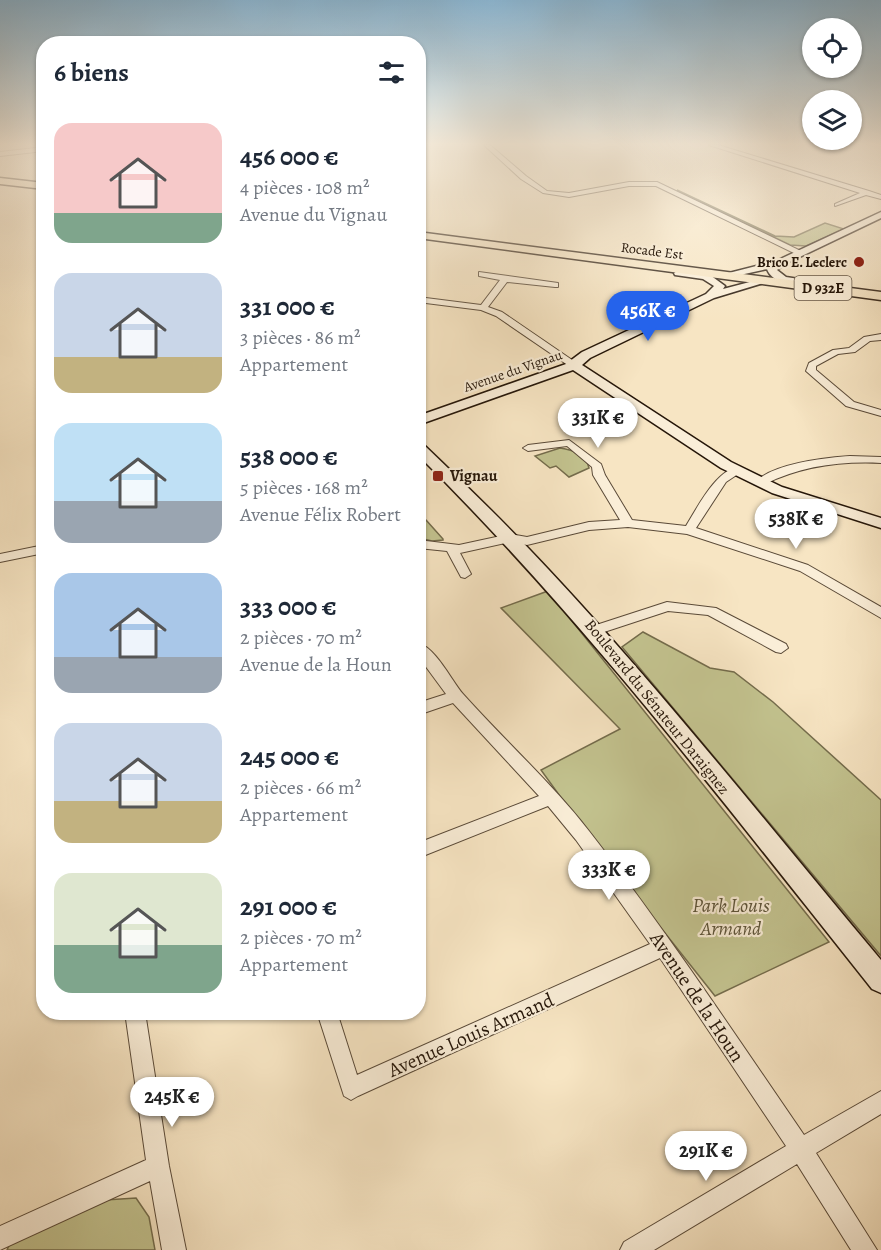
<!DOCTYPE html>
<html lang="fr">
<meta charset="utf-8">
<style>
body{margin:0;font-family:Alegreya,serif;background:#f2f2f3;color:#1f2937;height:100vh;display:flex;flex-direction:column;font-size:22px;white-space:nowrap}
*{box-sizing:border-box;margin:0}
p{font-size:20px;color:#747a83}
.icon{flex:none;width:33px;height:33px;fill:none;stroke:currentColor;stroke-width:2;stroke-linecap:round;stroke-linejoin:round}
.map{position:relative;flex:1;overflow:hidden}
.details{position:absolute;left:36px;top:36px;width:390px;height:984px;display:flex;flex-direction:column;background:#fff;border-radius:24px;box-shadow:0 2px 4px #0004}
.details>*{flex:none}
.buttons{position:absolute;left:802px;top:18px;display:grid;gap:12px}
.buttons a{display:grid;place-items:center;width:60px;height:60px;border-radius:50%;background:#fff;box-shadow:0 2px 4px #0004;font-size:30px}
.price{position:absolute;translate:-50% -51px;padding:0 14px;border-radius:21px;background:#fff;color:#222;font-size:20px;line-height:39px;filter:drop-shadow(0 2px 3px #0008)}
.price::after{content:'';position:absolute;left:50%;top:36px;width:18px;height:14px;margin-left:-9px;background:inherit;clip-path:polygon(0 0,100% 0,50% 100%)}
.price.selected{background:#2563eb;color:#fff}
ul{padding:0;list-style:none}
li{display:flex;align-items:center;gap:18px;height:150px;padding:0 18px}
li span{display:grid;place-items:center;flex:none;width:168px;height:120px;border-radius:18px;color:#555}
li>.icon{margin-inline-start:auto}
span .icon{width:72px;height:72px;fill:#fffc;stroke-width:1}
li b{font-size:26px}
h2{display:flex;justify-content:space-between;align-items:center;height:72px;padding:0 18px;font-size:26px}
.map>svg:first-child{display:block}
.green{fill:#c3c38f;stroke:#746c4c;stroke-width:1.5}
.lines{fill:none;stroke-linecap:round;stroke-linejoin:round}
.street-casing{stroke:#5a4a38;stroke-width:2}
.secondary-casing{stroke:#251609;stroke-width:3}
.primary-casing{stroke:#251609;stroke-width:3}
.street{fill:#faeed8;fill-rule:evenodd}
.secondary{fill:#faeed8;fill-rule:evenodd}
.primary{fill:#f7e5c3;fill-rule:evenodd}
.poi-dot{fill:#8f2418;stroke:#faeed8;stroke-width:2}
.labels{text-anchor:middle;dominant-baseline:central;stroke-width:4.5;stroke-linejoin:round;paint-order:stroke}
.far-street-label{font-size:14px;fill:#251609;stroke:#faeed8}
.far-poi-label{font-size:14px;font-weight:bold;fill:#251609;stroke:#faeed8;text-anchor:end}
.shield{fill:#faeed8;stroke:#655747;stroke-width:1.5}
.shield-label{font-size:15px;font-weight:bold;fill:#251609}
.poi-label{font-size:16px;font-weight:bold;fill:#251609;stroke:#faeed8;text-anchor:start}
.street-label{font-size:16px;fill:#251609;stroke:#faeed8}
.near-park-label{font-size:20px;font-style:italic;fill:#5c5338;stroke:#faeed8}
.near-street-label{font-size:20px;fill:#251609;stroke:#faeed8}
</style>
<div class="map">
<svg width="881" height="1250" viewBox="0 0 881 1250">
<rect width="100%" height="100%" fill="#f7e5c3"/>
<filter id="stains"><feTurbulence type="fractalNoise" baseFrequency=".00333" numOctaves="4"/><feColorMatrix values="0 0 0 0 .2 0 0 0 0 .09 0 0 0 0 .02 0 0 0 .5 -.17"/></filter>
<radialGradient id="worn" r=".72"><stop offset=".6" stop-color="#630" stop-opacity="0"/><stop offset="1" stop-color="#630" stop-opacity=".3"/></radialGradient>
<!-- green -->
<path class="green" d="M677,190L775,236L794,237L825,223L844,229L806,246L790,245Z
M560,448C573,450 586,454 589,468L569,477L556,466L550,468L535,456Z
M426,520L443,539V540L432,541L419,538V522Z
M548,591L829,942L715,996L599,850L541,770L620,729L501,608Z
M643,632L710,668L734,672L773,702L881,800V956L622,647Z
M136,1198L149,1217L155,1250H7L10,1243L105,1200Z"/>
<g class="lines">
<defs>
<path id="street" d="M484,145H490L526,176L547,191L569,193L629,182H657L805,253L798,255L656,186H629L569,197L543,193L521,179Z
M709,145H718L869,191L881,195V199L866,195L835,206V204L860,193Z
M44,147V151L0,156V152Z
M479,272L558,283V287H555L507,282L488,307L502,312L578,364V368H572L496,316L481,310L418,302V297L481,305L500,280L479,276Z
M881,334V340L870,341L855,352L838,354L816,366V370L854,402L881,410V416L846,406L806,371L809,363L833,350L849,348L864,337Z
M569,440L601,464L605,475L632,520L686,526C696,510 719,464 741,468V472L726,482L696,528L808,565L881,607V618L800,571L687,534L628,527L589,530L527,545L510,542L460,553L471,574L465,578L461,577L447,551L418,548V540L459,545L510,534L527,537L589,522L620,520L593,475L592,467L567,446L528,451L523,448L528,445Z
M850,456L881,457V463C840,461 802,466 765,484L761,485L755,482C775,463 823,458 850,456Z
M44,545V553L0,562V554Z
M667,602L716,608L786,644L788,648L781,653L776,652L708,615L668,611L595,635L588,630L590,627Z
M418,643C436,648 451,680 463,694C504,740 551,782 589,831C665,929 734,1033 804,1135L881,1091V1114L816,1153L877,1250H851L797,1164L654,1250H620L624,1242L786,1146L660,958L358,1096L351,1100L344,1096L317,1012H337L357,1075L650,944L576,840L548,806L418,858V843L539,796L453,703L418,715V703L446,694L418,656Z
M125,1012H145L169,1166L186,1250H162L150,1181L0,1250V1226L146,1160Z"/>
<path id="secondary" d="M881,212V218L783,265L777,270L786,277L812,281V285C797,287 772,284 767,269L726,278L721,275L776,261Z
M679,270L710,275L725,286L723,289L765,278L770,281L714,298L590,358L582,365L731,462L782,487L881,518V528L772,493L721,468L573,370L418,425V416L566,364L582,352L706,294L714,286L703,279L675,275L674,273Z
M418,443L423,444C466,485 508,526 548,569C665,694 771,829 881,960V993L872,989C726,806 585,620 418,455Z"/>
<path id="primary" d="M0,178L44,183V189L0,184Z
M418,232L881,292V300L418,238Z"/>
</defs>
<!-- street casing -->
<use href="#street" class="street-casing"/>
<!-- secondary casing -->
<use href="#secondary" class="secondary-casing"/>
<!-- primary casing -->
<use href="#primary" class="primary-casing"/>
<!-- street -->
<use href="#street" class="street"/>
<!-- secondary -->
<use href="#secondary" class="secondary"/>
<!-- primary -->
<use href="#primary" class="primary"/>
</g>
<!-- sky -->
<linearGradient id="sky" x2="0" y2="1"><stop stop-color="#8bb8d6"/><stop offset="0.45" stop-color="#fbf3e4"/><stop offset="1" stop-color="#fbf3e4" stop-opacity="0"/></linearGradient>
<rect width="881" height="320" fill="url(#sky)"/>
<!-- markers -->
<g class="poi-dot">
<circle cx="859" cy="262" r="6"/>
<rect x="432" y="470" width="12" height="12" rx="3"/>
</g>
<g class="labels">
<!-- far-street labels -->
<g class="far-street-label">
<text transform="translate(652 251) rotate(7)">Rocade Est</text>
<text transform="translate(513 371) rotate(-19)">Avenue du Vignau</text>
</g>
<!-- far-poi labels -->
<g class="far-poi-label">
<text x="847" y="262">Brico E. Leclerc</text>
</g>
<!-- shield labels -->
<rect class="shield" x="794.5" y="276" width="57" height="24" rx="4.5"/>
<g class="shield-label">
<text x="823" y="288">D 932E</text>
</g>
<!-- poi labels -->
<g class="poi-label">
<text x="450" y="476">Vignau</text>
</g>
<!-- street labels -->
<g class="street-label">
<text transform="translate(657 707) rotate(51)">Boulevard du Sénateur Daraignez</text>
</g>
<!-- near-park labels -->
<g class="near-park-label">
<text x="731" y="905">Park Louis<tspan x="731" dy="23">Armand</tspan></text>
</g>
<!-- near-street labels -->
<g class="near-street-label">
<text transform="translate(697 997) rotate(56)">Avenue de la Houn</text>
<text transform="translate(471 1035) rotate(-24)">Avenue Louis Armand</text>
</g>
</g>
<rect width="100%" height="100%" filter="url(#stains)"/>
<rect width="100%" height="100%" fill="url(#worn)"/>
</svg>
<div class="buttons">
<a><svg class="icon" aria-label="locate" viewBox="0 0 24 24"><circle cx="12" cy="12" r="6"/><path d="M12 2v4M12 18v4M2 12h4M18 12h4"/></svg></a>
<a><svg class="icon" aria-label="layers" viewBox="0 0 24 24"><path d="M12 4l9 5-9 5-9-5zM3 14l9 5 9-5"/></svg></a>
</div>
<b class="price selected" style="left:648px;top:342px">456K €</b>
<b class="price" style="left:598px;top:449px">331K €</b>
<b class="price" style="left:796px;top:550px">538K €</b>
<b class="price" style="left:609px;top:901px">333K €</b>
<b class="price" style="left:172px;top:1128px">245K €</b>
<b class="price" style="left:706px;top:1182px">291K €</b>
<section class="details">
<h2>6 biens<svg class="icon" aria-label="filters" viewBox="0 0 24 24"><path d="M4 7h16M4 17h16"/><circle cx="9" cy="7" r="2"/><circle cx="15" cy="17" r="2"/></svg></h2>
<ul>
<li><span style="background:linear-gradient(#f6c9c9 75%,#7fa58c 0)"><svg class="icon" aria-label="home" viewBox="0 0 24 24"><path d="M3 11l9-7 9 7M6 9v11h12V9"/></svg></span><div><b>456 000 €</b><p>4 pièces · 108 m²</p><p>Avenue du Vignau</p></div></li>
<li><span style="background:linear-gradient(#c9d6e8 70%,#c2b280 0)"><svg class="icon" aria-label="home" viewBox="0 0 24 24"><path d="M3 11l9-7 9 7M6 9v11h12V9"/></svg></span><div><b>331 000 €</b><p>3 pièces · 86 m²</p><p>Appartement</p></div></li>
<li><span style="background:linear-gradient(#bfe0f5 65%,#9aa5b1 0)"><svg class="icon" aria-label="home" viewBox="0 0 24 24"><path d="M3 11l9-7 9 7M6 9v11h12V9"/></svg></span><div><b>538 000 €</b><p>5 pièces · 168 m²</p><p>Avenue Félix Robert</p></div></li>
<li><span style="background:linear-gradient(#a9c7e8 70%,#9aa5b1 0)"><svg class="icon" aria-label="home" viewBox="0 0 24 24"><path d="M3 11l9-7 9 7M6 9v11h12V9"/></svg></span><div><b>333 000 €</b><p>2 pièces · 70 m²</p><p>Avenue de la Houn</p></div></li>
<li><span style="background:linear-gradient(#c9d6e8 65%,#c2b280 0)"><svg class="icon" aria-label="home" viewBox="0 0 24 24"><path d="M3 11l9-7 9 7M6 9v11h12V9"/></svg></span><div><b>245 000 €</b><p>2 pièces · 66 m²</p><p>Appartement</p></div></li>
<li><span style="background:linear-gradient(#dfe7d0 60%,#7fa58c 0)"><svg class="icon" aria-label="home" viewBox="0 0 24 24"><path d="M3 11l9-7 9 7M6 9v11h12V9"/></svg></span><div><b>291 000 €</b><p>2 pièces · 70 m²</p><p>Appartement</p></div></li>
</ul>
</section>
</div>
